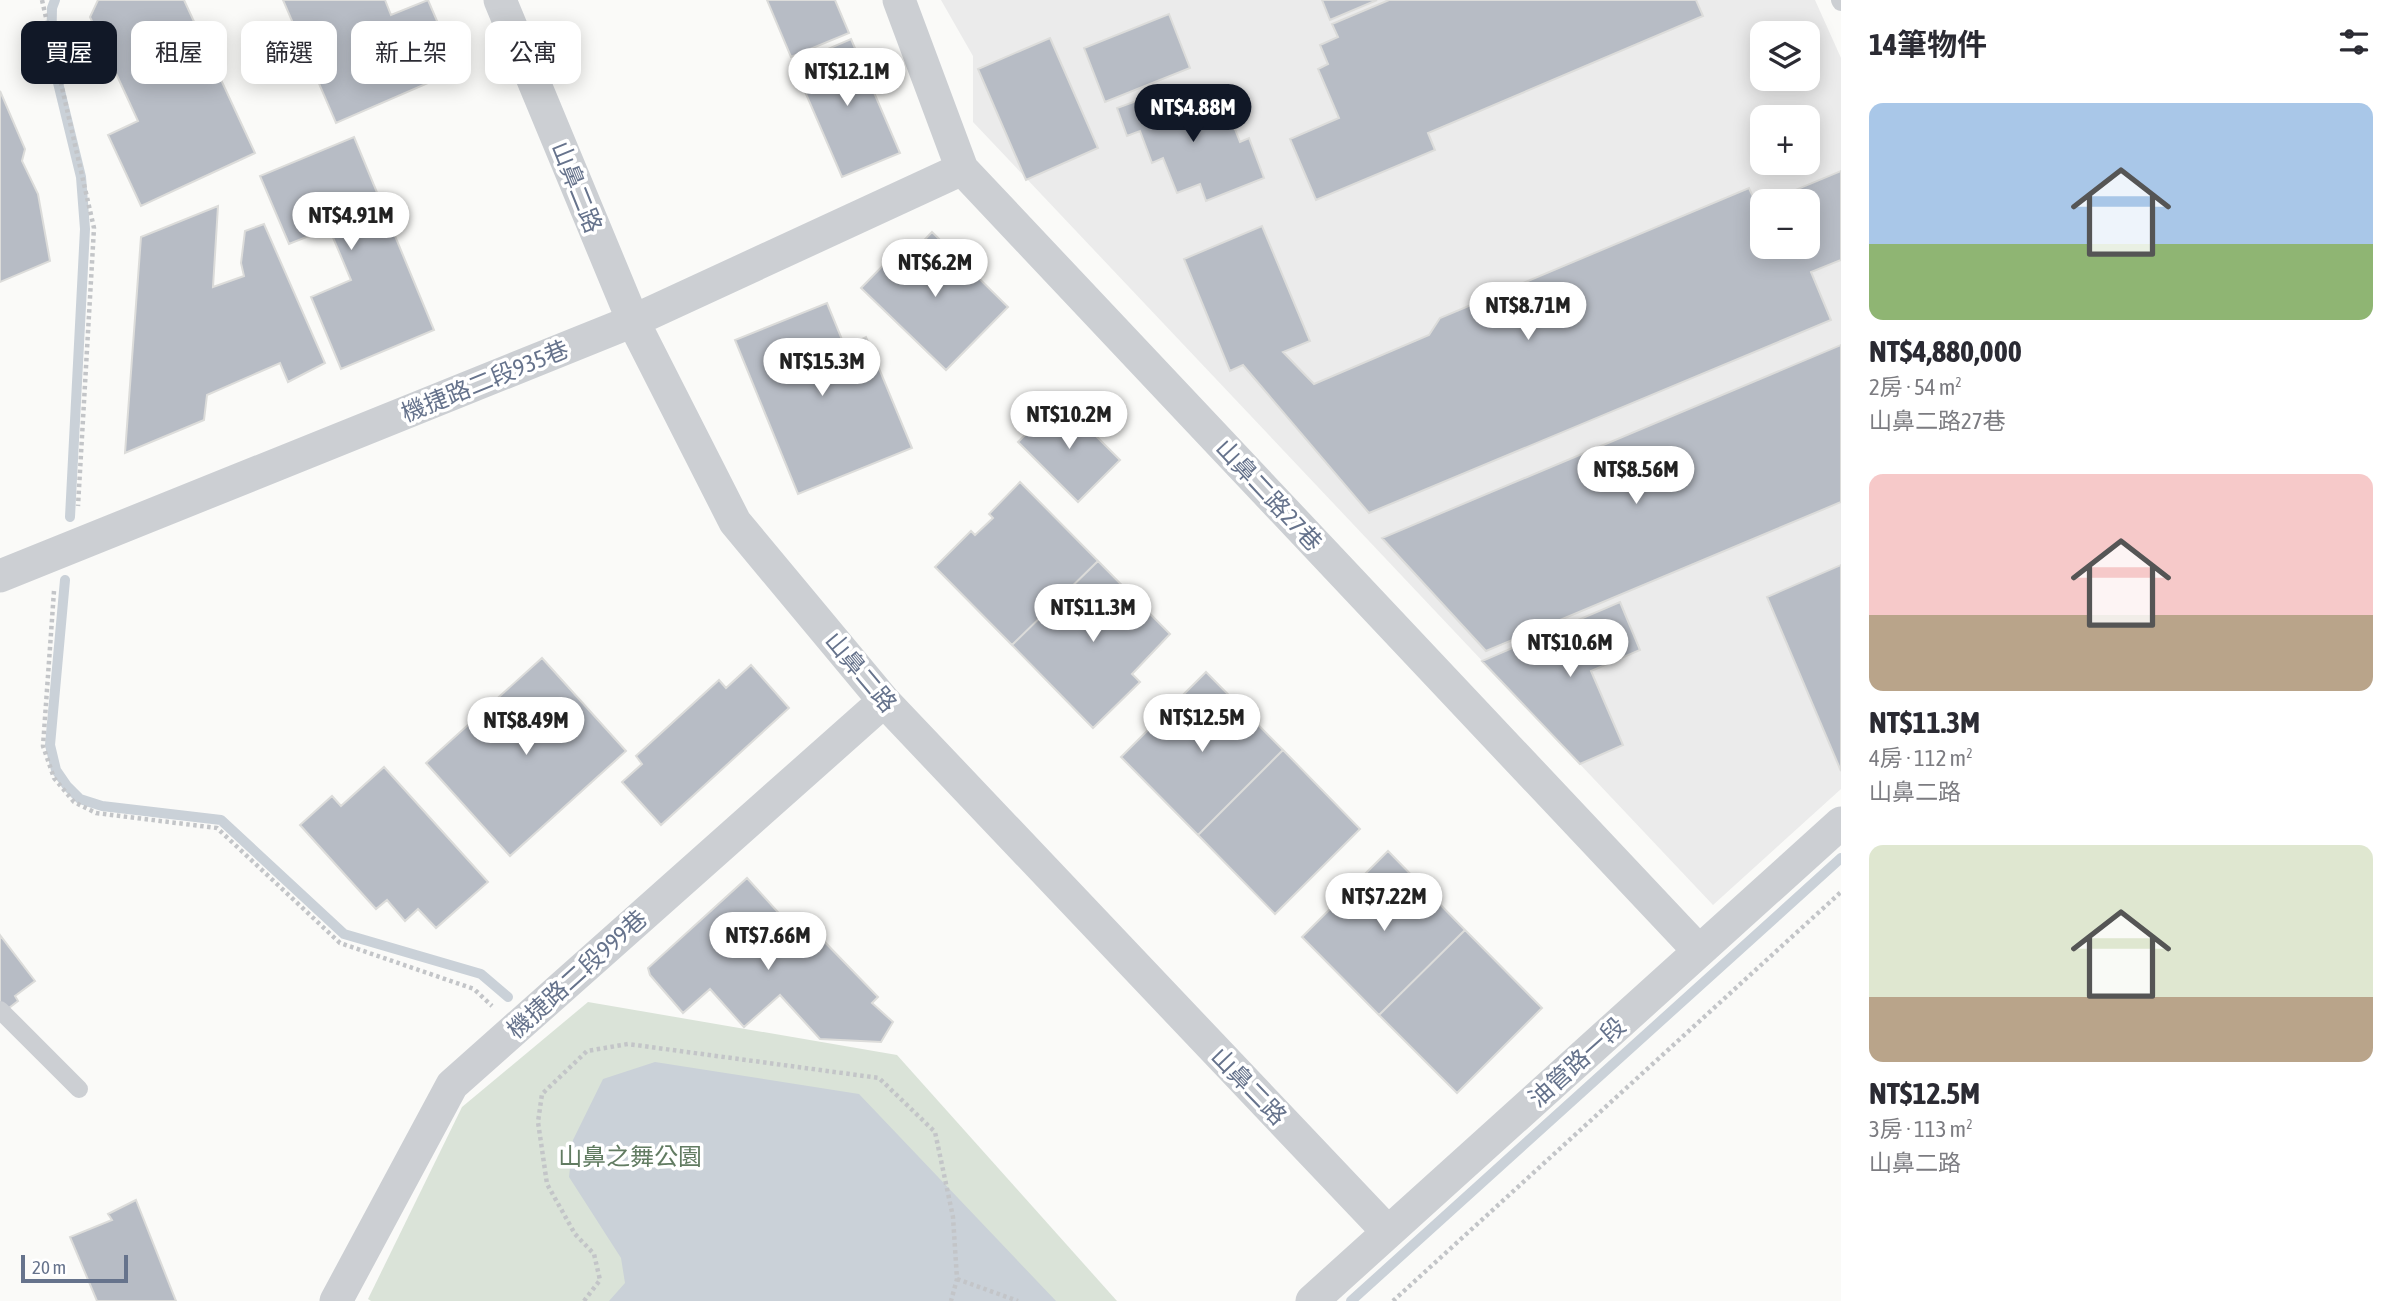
<!DOCTYPE html>
<html lang="zh-TW">
<meta charset="utf-8">
<style>
body{margin:0;font-family:"Asap Condensed","Noto Sans TC",sans-serif;background:#f2f2f3;color:#2b2b33;height:100vh;display:flex;flex-direction:column;font-size:26px;white-space:nowrap}
*{box-sizing:border-box;margin:0}
p{font-size:23px;color:#7c7c81}
.icon{flex:none;width:38px;height:38px;fill:none;stroke:currentColor;stroke-width:2;stroke-linecap:round;stroke-linejoin:round}
.map{position:relative;flex:1;overflow:hidden}
.sheet{display:flex;flex-direction:column;background:#fff;width:560px}
.sheet>*{flex:none}
.banner{position:absolute;left:21px;top:21px;width:665px;height:63px;display:flex;gap:14px}
.controls{position:absolute;left:1750px;top:21px;display:grid;gap:14px}
.controls a{display:grid;place-items:center;width:70px;height:70px;border-radius:14px;background:#fff;box-shadow:0 4px 18px #0003;font-size:35px}
.scale{position:absolute;left:21px;bottom:18px;width:107px;box-sizing:border-box;padding-left:7px;border:4px solid #66738c;border-top:0;font-size:19px;line-height:24px;white-space:nowrap;color:#66738c;-webkit-text-stroke:5px #fff;paint-order:stroke}
.price{position:absolute;translate:-50% -60px;padding:0 16px;border-radius:24px;background:#fff;color:#222;font-size:23px;line-height:46px;filter:drop-shadow(0 2px 4px #0008)}
.price::after{content:'';position:absolute;left:50%;top:42px;width:21px;height:16px;margin-left:-10px;background:inherit;clip-path:polygon(0 0,100% 0,50% 100%)}
.price.active{background:#111827;color:#fff}
ul{padding:0;list-style:none}
li{display:grid;align-content:center;gap:14px;height:371px;padding:0 28px}
li span{display:grid;place-items:center;height:217px;border-radius:14px;color:#555}
li>.icon{margin-inline-start:auto}
span .icon{width:126px;height:126px;fill:#fffc;stroke-width:1}
li b{font-size:30px}
h2{display:flex;justify-content:space-between;align-items:center;height:84px;padding:0 28px;font-size:30px}
.chip{padding:0 24px;border-radius:14px;background:#fff;box-shadow:0 4px 18px #0003;font-size:24px;line-height:63px}
.chip.active{background:#111827;color:#fff}
main{display:flex;flex:1;min-height:0}
.map>svg:first-child{display:block}
.built{fill:#ebebeb;fill-rule:evenodd}
.green{fill:#dae3d8}
.water{fill:#cad1d8}
.lines{fill:none;stroke-linecap:round;stroke-linejoin:round}
.stream{stroke:#cad1d8;stroke-width:10}
.building{fill:#b7bcc5;stroke:#dcdcda;stroke-width:2}
.path{stroke:#c3c5c8;stroke-width:4.5;stroke-dasharray:3.5 3.5;stroke-linecap:butt}
.lane{stroke:#cccfd3;stroke-width:18}
.street{stroke:#cccfd3;stroke-width:33}
.labels{text-anchor:middle;dominant-baseline:central;stroke-width:7;stroke-linejoin:round;paint-order:stroke}
.street-label{font-size:24px;fill:#66738c;stroke:#fff}
.park-label{font-size:24px;fill:#627c62;stroke:#fff}
</style>
<main>
<div class="map">
<svg width="1841" height="1301" viewBox="0 0 1841 1301">
<rect width="100%" height="100%" fill="#fafaf8"/>
<!-- built -->
<path class="built" d="M941,0H1815L1841,58V789L1713,905L973,122V56ZM1762,33H1808V79H1762ZM1762,117H1808V163H1762ZM1762,201H1808V247H1762Z"/>
<!-- green -->
<path class="green" d="M588,1002L897,1055L1117,1301H371L368,1299L462,1107Z"/>
<!-- water -->
<path class="water" d="M655,1062L859,1094L1056,1301H609L625,1283L621,1258L569,1177L573,1140L603,1079Z"/>
<g class="lines">
<!-- stream -->
<path class="stream" d="M55,0L52,8L51,54L81,177L85,229L70,517
M65,580L50,745L56,770L67,786L80,799L102,806L221,820L344,934L481,974L508,997
M1351,1301L1841,858"/>
</g>
<!-- building -->
<path class="building" d="M98,0H184L255,153L141,206L108,135L138,121L90,17Z
M283,0H385L391,15L428,0L458,70L336,123Z
M767,0H835L849,33L791,57Z
M1322,0H1377L1330,20Z
M1389,0H1696L1703,16L1428,133L1435,150L1316,200L1290,139L1339,118L1318,69L1328,64L1320,45L1338,37L1332,24Z
M1169,14L1190,68L1105,102L1084,48Z
M1050,38L1098,148L1026,180L978,69Z
M851,39L900,153L842,177L793,64Z
M1169,89L1176,108L1208,96L1215,114L1227,109L1240,142L1249,138L1264,178L1206,201L1200,184L1177,193L1163,158L1152,163L1140,131L1127,136L1117,108Z
M0,91L25,149L22,161L38,194L50,261L0,282Z
M354,137L434,330L341,369L311,297L351,280L329,228L289,244L260,176Z
M1841,171V260L1811,272L1831,320L1369,513L1243,365L1230,371L1184,259L1262,226L1310,341L1283,352L1314,384L1429,335L1440,318L1749,188L1757,206L1762,204V247H1808V201H1769Z
M218,206L213,287L244,276L241,263L245,231L264,224L325,363L288,382L280,363L207,395L204,420L125,453L141,237Z
M932,232L1008,307L946,370L861,288L903,245L912,253Z
M827,303L845,347L866,337L912,448L798,494L735,340Z
M1841,345V502L1486,651L1382,538Z
M1060,400L1120,460L1078,502L1018,442Z
M1020,482L1098,561L1012,645L935,567L971,531L975,535L993,518L989,514Z
M1098,561L1170,634L1132,674L1140,682L1093,728L1012,645Z
M1841,565V771L1767,597Z
M1620,602L1640,650L1591,671L1623,745L1580,764L1482,661Z
M542,658L626,751L510,856L426,763Z
M751,665L789,708L661,825L622,782L642,764L636,756L719,680L726,688Z
M1206,672L1283,750L1198,835L1121,757Z
M1283,750L1360,829L1275,914L1198,835Z
M384,767L488,882L436,928L418,909L405,921L387,900L376,909L300,825L332,796L341,806Z
M1388,851L1465,930L1379,1015L1302,937Z
M747,878L785,920L774,931L793,952L815,932L878,997L872,1003L893,1022L881,1042L820,1039L780,995L744,1027L710,989L683,1013L650,975L648,968Z
M1465,930L1542,1008L1457,1093L1379,1015Z
M0,935L35,981L15,996L18,1001L0,1015Z
M136,1200L176,1301H97L70,1237L112,1220L108,1214Z"/>
<g class="lines">
<!-- path -->
<path class="path" d="M42,0L94,228L78,506
M54,591L43,746L54,778L74,802L96,813L217,828L340,943L474,989L492,1006
M957,1279L1018,1301
M584,1301L600,1280L594,1254L575,1234L547,1184L538,1122L542,1094L587,1051L628,1044L879,1078L935,1132L953,1217L957,1279L951,1301
M1393,1301L1841,892"/>
<!-- lane -->
<path class="lane" d="M1840,0L1841,2
M0,1010L79,1089"/>
<!-- street -->
<path class="street" d="M500,0L633,321L735,522L884,701L1388,1232
M899,0L962,169L1699,951
M0,576L633,321L962,169
M336,1301L452,1085L884,701
M1312,1301L1841,823"/>
</g>
<g class="labels">
<!-- street labels -->
<g class="street-label">
<text transform="translate(577 187) rotate(68)">山鼻二路</text>
<text transform="translate(485 381) rotate(-22)">機捷路二段935巷</text>
<text transform="translate(1269 495) rotate(47)">山鼻二路27巷</text>
<text transform="translate(861 672) rotate(50)">山鼻二路</text>
<text transform="translate(577 974) rotate(-42)">機捷路二段999巷</text>
<text transform="translate(1577 1062) rotate(-42)">油管路一段</text>
<text transform="translate(1249 1086) rotate(46)">山鼻二路</text>
</g>
<!-- park labels -->
<g class="park-label">
<text x="630" y="1156">山鼻之舞公園</text>
</g>
</g>
</svg>
<div class="controls">
<a><svg class="icon" aria-label="layers" viewBox="0 0 24 24"><path d="M12 4l9 5-9 5-9-5zM3 14l9 5 9-5"/></svg></a>
<a>+</a>
<a>−</a>
</div>
<div class="scale">20 m</div>
<b class="price" style="left:847px;top:108px">NT$12.1M</b>
<b class="price active" style="left:1193px;top:144px">NT$4.88M</b>
<b class="price" style="left:351px;top:252px">NT$4.91M</b>
<b class="price" style="left:935px;top:299px">NT$6.2M</b>
<b class="price" style="left:1528px;top:342px">NT$8.71M</b>
<b class="price" style="left:822px;top:398px">NT$15.3M</b>
<b class="price" style="left:1069px;top:451px">NT$10.2M</b>
<b class="price" style="left:1636px;top:506px">NT$8.56M</b>
<b class="price" style="left:1093px;top:644px">NT$11.3M</b>
<b class="price" style="left:1570px;top:679px">NT$10.6M</b>
<b class="price" style="left:1202px;top:754px">NT$12.5M</b>
<b class="price" style="left:526px;top:757px">NT$8.49M</b>
<b class="price" style="left:1384px;top:933px">NT$7.22M</b>
<b class="price" style="left:768px;top:972px">NT$7.66M</b>
<div class="banner">
<a class="chip active">買屋</a>
<a class="chip">租屋</a>
<a class="chip">篩選</a>
<a class="chip">新上架</a>
<a class="chip">公寓</a>
</div>
</div>
<section class="sheet">
<h2>14筆物件<svg class="icon" aria-label="filters" viewBox="0 0 24 24"><path d="M4 7h16M4 17h16"/><circle cx="9" cy="7" r="2"/><circle cx="15" cy="17" r="2"/></svg></h2>
<ul>
<li><span style="background:linear-gradient(#a9c7e8 65%,#8fb573 0)"><svg class="icon" aria-label="home" viewBox="0 0 24 24"><path d="M3 11l9-7 9 7M6 9v11h12V9"/></svg></span><div><b>NT$4,880,000</b><p>2房 · 54 m²</p><p>山鼻二路27巷</p></div></li>
<li><span style="background:linear-gradient(#f6c9c9 65%,#b9a48a 0)"><svg class="icon" aria-label="home" viewBox="0 0 24 24"><path d="M3 11l9-7 9 7M6 9v11h12V9"/></svg></span><div><b>NT$11.3M</b><p>4房 · 112 m²</p><p>山鼻二路</p></div></li>
<li><span style="background:linear-gradient(#dfe7d0 70%,#b9a48a 0)"><svg class="icon" aria-label="home" viewBox="0 0 24 24"><path d="M3 11l9-7 9 7M6 9v11h12V9"/></svg></span><div><b>NT$12.5M</b><p>3房 · 113 m²</p><p>山鼻二路</p></div></li>
</ul>
</section>
</main>
